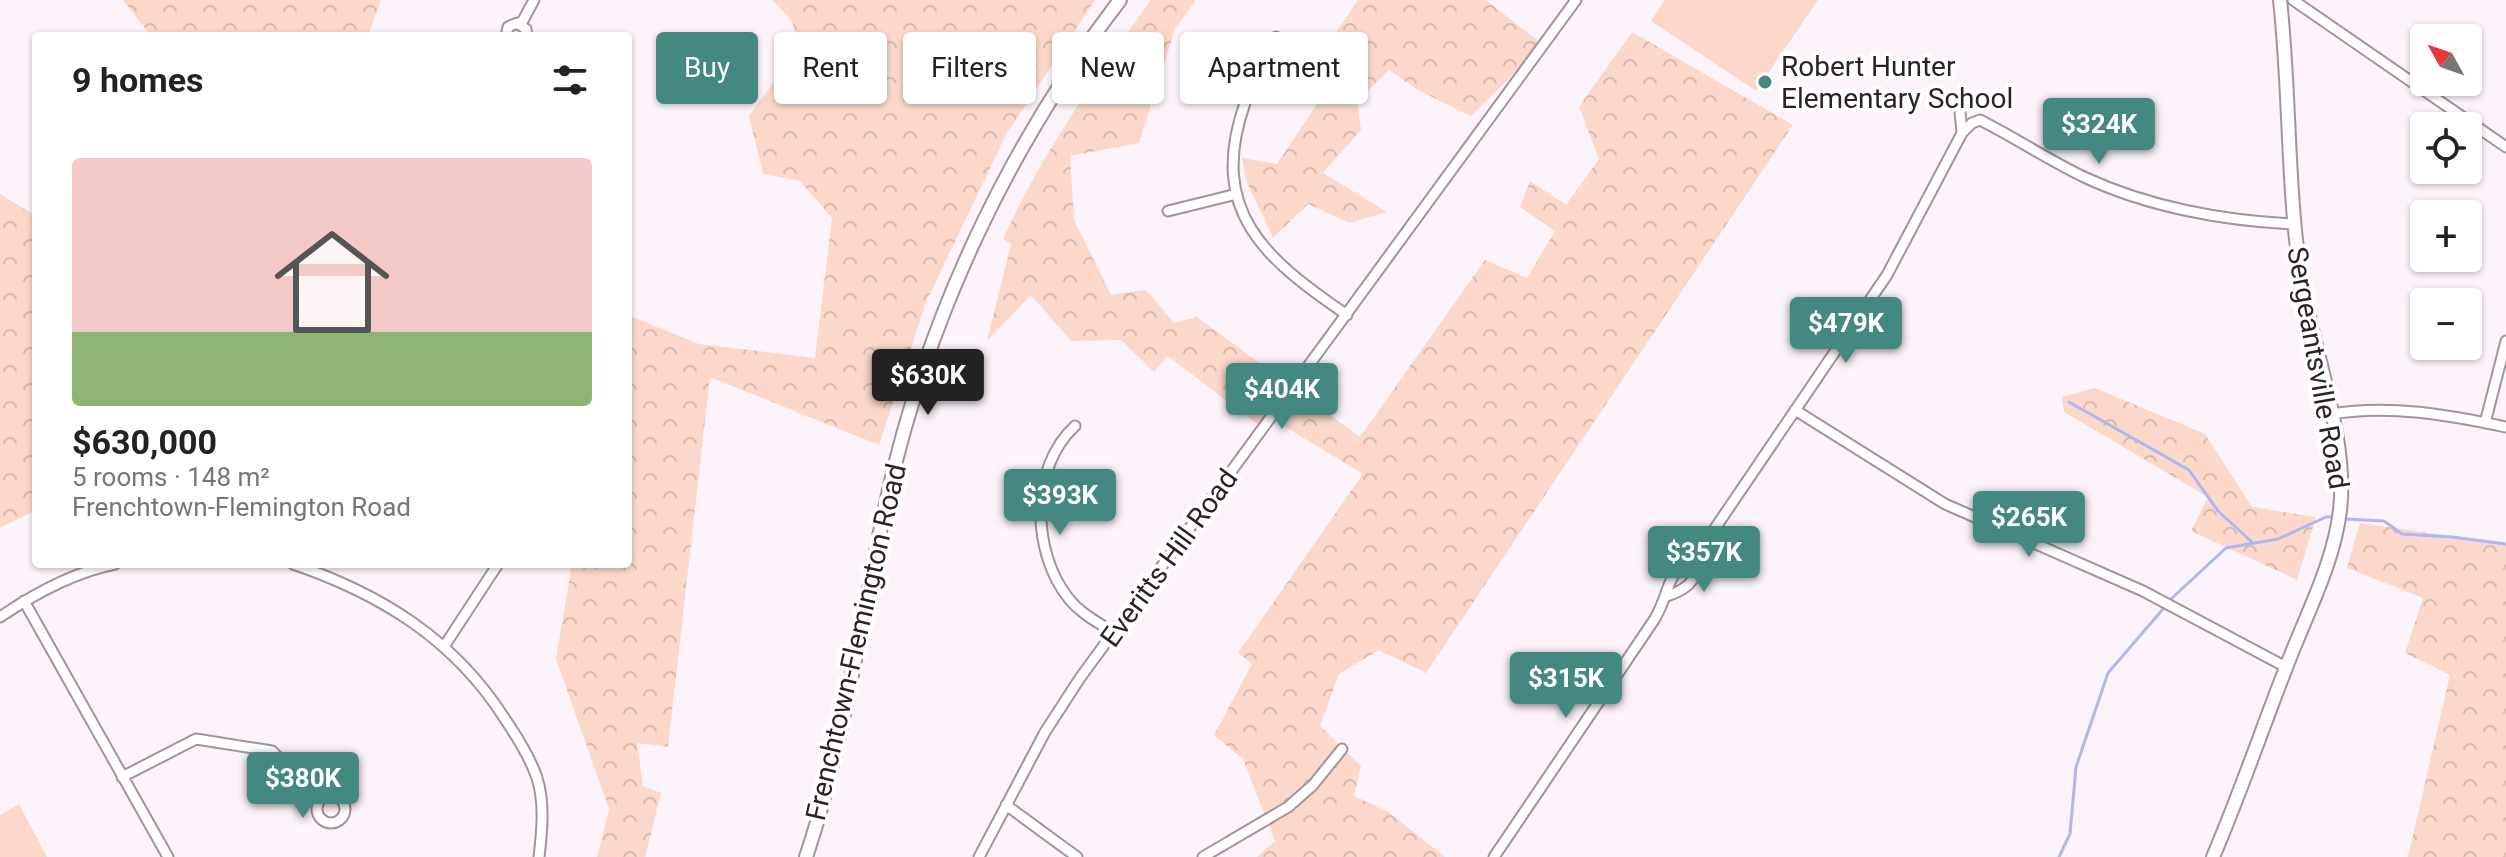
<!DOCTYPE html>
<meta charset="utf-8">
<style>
body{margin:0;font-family:Roboto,sans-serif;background:#f6f6f6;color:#222;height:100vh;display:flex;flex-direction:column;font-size:30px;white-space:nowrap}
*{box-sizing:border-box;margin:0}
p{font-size:26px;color:#767676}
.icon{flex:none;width:44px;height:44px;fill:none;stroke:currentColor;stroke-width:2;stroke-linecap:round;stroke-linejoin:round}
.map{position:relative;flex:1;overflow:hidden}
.drawer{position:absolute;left:32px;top:32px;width:600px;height:536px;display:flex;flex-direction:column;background:#fff;border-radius:8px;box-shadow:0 2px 6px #0004}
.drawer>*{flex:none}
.banner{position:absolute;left:656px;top:32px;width:760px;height:72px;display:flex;gap:16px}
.needle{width:52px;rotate:310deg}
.buttons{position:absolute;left:2410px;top:24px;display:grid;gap:16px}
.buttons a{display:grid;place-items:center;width:72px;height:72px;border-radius:8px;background:#fff;box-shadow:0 2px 6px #0004;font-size:40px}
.price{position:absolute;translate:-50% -68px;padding:0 18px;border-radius:8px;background:#448981;color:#fff;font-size:26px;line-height:52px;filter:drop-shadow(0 2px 4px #0008)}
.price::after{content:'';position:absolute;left:50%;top:48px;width:24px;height:18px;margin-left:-12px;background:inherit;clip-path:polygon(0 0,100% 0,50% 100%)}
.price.selected{background:#222;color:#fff}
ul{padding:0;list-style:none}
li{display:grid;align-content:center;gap:16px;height:424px;padding:0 40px}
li+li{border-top:2px solid #e0e0e0}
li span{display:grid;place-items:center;height:248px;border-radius:8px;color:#555}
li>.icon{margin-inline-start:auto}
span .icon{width:144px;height:144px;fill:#fffc;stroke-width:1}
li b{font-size:34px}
h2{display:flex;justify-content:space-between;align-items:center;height:96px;padding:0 40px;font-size:34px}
.tag{padding:0 28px;border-radius:8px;background:#fff;box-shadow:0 2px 6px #0004;font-size:28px;line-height:72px}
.tag.selected{background:#448981;color:#fff}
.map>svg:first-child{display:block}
.grass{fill:#fcd8cb}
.forest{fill:url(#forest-crowns)}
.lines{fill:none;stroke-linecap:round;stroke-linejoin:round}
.stream{stroke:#adb7f1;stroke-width:3}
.minor-casing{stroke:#a5929f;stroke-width:13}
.secondary-casing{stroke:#a5929f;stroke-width:16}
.minor{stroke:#fff;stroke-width:9}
.secondary{stroke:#fff;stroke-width:12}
.poi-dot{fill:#448981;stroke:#fff;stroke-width:3}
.labels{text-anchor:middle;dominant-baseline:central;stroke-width:8;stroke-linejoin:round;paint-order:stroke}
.poi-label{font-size:28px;fill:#2a2227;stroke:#fff;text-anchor:start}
.street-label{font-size:28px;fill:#2a2227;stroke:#fff}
</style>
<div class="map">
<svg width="2506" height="857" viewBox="0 0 2506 857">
<defs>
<pattern id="forest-crowns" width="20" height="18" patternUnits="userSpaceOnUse" patternTransform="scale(2)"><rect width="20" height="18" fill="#fcd8cb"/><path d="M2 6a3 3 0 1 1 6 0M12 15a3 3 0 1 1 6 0" fill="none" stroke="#d8b9ae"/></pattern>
</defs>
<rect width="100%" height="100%" fill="#fcf4fa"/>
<!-- grass -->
<path class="grass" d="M1665,0H1818L1756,91L1651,21Z
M19,804L47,857H0V815Z"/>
<!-- forest -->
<path class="forest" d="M123,0H381L368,36H151Z
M772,0H1095L1007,133L926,302L879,445L710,377L668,747L637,743L643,786L661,793L645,857H597L609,809L556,659L572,564H628V315L699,344L815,358L832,218L800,181L763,174L749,116L799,48L792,21Z
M1151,0H1196L1175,29L1139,143L1070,156L1074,220L1111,295L1146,290L1174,323L1197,317L1360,437L1485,260L1527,278L1555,231L1520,207L1530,181L1566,205L1599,159L1579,107L1632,32L1793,125L1426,673L1379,650L1339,674L1320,726L1361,766L1354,796L1387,811L1445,857H1257L1275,841L1243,759L1214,735L1252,664L1238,653L1363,474L1272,419L1264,429L1168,356L1154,372L1121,340L1071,341L1031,295L987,341L1011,244L1003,239C1042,153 1096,77 1151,0Z
M1358,0H1486L1543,45L1471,116L1418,90L1389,70L1357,101L1361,130L1323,173L1387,212L1349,223L1308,204L1273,238L1246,180L1242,158L1277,164L1351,53L1332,39Z
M0,194L36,216V510L0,528Z
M2095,388L2205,434L2252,507L2316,517L2297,580L2191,531L2208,497L2064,412L2062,397Z
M2360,523L2506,544V857H2408L2450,675L2405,653L2423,598L2347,568Z"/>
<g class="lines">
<!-- stream -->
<path class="stream" d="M2069,402L2189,470L2218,511L2253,543
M2346,519L2384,521L2402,534L2452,537L2506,544
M2171,599L2226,548L2278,539L2326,517H2332
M2059,857L2070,834L2076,767L2108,673L2163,609"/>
<defs>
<path id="minor" d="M2293,0L2506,147
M521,24L534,0
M506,36L508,27L517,23L526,29L527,36
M1276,37C1274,44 1274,54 1271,61C1264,76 1251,86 1245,103C1207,211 1265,259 1347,315
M1959,101L1962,133
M1168,211L1237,194
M1795,410L1945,504L2143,591L2286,667
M2331,414C2389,404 2449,415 2506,427
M2485,423L2506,341
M1075,426C1030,467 1031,552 1069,599C1081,614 1098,622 1114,633
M293,564C381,594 454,639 505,719C517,737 530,757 537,778C545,803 542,832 539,857
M1667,596C1696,587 1697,574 1703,546L1887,275L1962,133L1972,123L1980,120C2016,138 2048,160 2084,177C2148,207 2224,221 2295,224
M24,601L168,857
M0,617C34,594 74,572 115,564
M445,645L498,564
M122,777L196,739L272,751L320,800
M317 809a14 14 0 1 1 28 0a14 14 0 1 1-28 0Z
M1006,805L1077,857
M979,857L1045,732L1080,678L1576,0
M1203,857L1288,807L1313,785L1342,749
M1494,857L1654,620C1673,589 1663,569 1701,556"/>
<path id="secondary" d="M806,857C846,738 861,613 889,490C929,314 1010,143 1120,0
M2213,857C2240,794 2262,729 2287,665C2306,615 2334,563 2340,510C2349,438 2311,346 2300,272C2287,182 2290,90 2280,0"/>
</defs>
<!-- minor casing -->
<use href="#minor" class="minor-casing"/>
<!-- secondary casing -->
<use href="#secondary" class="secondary-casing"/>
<!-- minor -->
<use href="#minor" class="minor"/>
<!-- secondary -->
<use href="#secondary" class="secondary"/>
</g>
<!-- markers -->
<circle class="poi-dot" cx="1765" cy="82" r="8"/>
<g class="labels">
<!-- poi labels -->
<g class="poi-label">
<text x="1781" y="66">Robert Hunter<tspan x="1781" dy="32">Elementary School</tspan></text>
</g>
<!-- street labels -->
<g class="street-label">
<text transform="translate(2318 368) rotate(80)">Sergeantsville Road</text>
<text transform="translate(1169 558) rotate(-54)">Everitts Hill Road</text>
<text transform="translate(856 642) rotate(-77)">Frenchtown-Flemington Road</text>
</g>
</g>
</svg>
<div class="buttons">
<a><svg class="needle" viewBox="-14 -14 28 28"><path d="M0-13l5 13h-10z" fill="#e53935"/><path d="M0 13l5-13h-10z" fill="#767676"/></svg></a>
<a><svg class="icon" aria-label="locate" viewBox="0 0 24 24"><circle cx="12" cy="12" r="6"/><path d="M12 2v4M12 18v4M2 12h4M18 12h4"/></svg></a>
<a>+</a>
<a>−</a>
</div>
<b class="price" style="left:2099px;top:166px">$324K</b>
<b class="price" style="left:1846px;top:365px">$479K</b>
<b class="price selected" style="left:928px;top:417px">$630K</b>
<b class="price" style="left:1282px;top:431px">$404K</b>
<b class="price" style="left:1060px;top:537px">$393K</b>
<b class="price" style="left:2029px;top:559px">$265K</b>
<b class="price" style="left:1704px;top:594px">$357K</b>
<b class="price" style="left:1566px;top:720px">$315K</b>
<b class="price" style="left:303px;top:820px">$380K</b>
<div class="banner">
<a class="tag selected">Buy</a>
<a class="tag">Rent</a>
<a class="tag">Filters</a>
<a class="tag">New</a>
<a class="tag">Apartment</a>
</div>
<section class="drawer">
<h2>9 homes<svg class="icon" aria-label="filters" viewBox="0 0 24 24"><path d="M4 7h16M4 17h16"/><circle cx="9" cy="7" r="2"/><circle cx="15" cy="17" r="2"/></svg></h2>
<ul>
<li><span style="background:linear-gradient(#f6c9c9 70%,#8fb573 0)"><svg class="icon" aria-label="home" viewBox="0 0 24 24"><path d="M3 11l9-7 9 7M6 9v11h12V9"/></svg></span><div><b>$630,000</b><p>5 rooms · 148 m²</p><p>Frenchtown-Flemington Road</p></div></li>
</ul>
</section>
</div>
